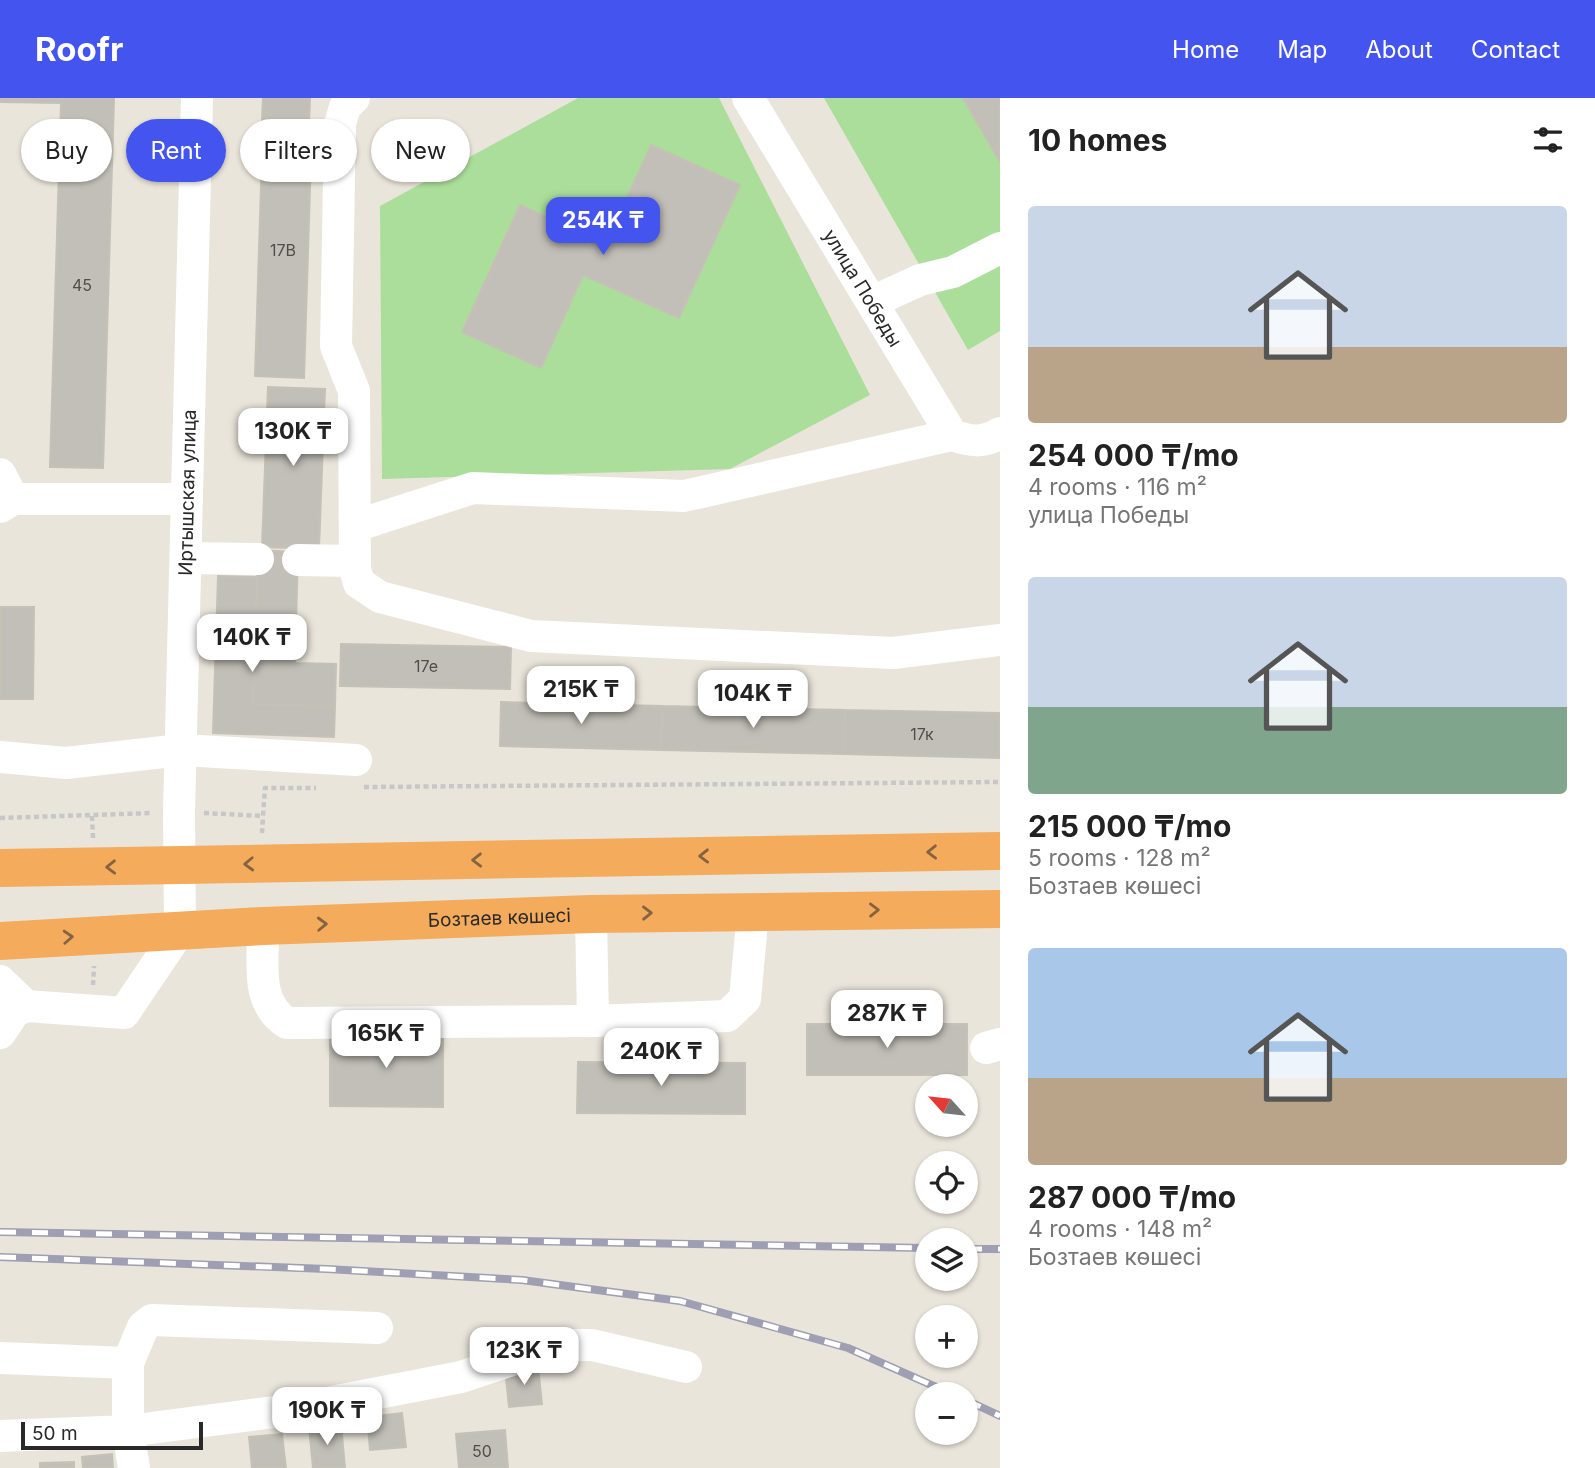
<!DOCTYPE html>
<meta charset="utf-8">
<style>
body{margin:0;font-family:Inter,sans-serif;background:#f2f2f2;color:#222;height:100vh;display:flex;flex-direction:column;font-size:26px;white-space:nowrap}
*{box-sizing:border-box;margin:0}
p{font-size:23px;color:#767676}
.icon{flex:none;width:38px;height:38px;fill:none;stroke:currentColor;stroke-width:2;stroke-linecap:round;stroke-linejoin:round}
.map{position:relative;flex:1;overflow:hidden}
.drawer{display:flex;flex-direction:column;background:#fff;width:595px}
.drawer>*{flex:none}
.top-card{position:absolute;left:21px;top:21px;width:665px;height:63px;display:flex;gap:14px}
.needle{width:46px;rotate:297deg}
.fabs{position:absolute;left:915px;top:976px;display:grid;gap:14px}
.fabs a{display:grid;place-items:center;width:63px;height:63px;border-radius:50%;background:#fff;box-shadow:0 2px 5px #0004;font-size:35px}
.scale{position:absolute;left:21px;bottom:18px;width:182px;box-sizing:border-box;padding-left:7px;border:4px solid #292929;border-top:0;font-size:19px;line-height:24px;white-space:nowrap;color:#292929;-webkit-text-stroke:5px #fff;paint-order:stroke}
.price{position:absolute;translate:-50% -60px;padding:0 16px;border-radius:14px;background:#fff;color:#222;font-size:23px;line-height:46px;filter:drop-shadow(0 2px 4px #0008)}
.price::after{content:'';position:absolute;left:50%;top:42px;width:21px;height:16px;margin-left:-10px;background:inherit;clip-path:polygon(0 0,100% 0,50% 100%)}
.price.selected{background:#4354ef;color:#fff}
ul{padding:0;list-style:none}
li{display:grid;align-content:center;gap:14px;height:371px;padding:0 28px}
li span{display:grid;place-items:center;height:217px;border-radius:7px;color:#555}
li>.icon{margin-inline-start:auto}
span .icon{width:126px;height:126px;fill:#fffc;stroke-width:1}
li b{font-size:30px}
h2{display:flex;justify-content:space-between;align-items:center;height:84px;padding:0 28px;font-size:30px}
.tag{padding:0 24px;border-radius:32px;background:#fff;box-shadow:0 2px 5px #0004;font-size:24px;line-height:63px}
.tag.selected{background:#4354ef;color:#fff}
header{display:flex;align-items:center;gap:42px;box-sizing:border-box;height:98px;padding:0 35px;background:#4354ef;color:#fff}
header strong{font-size:33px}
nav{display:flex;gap:38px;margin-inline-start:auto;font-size:24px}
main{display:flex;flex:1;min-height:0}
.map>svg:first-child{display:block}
.green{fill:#abde9a}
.building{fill:#c2bfb8;stroke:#c5c1b5;stroke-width:2}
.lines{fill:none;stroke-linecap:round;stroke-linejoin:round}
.path{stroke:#c7c7c7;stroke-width:4.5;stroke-dasharray:5 3.5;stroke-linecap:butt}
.minor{stroke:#fff;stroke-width:32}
.highway{stroke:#f4ab5c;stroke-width:38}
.rail-casing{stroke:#9e9fb2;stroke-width:8}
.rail{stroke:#fff;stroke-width:5;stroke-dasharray:16;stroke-linecap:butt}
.oneway{stroke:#846440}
.labels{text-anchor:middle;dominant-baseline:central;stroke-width:5;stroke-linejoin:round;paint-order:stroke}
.number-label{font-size:16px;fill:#4f4e4d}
.street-label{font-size:19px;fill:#292929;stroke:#fff}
</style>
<header>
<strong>Roofr</strong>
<nav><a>Home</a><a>Map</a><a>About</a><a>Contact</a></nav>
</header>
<main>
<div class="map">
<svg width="1000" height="1370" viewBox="0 0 1000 1370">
<rect width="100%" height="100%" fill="#eae5db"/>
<!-- green -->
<path class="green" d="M578,0H719L870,297L730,371L382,381L380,108Z
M824,0H1000V233L968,252Z"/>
<!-- building -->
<path class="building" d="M0,0H114L103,370L50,369L61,5L0,4Z
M263,0H310L309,26L262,23Z
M963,0H1000V64Z
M263,25L312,27L304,280L255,278Z
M651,47L740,87L679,220L583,177L541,270L462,234L520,107L606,146Z
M268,289L325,291L319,451L262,449Z
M258,452L298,454L295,565L336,566L335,608L253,606Z
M218,478L257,479L253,606L335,608L334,639L213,635Z
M0,509H34L33,601H0Z
M341,546L511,549L510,591L340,588Z
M501,604L662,608L661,652L500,648Z
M662,608L845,612L844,656L661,652Z
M845,612L1000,615V660L844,656Z
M807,926H967V977H807Z
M330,935L443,936V1009L330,1008Z
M578,964L745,965V1016L577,1015Z
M538,1268L542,1306L509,1309L505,1271Z
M402,1315L406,1349L370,1352L367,1319Z
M341,1326L345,1370H313L309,1329Z
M505,1332L508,1370H459L456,1336Z
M282,1336L286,1370H252L249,1339Z
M112,1356L113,1370H83L82,1359Z
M74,1364V1370H40V1365Z"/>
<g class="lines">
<!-- path -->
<path class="path" d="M364,689L1000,684
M204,715L263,718L265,690H316
M92,718L93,740
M0,720L153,715
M262,735L263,718
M93,887L94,868"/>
<!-- minor -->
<g class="minor">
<path d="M354,0L345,9L340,26L336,248L354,293L355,471L359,485L380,499L531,538L893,555L1000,542"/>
<path id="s1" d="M748,0L952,337C969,343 983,346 1000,335"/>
<path d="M872,204L920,182L953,174L1000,150"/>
<path d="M0,376L13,401"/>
<path d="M0,409L13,401H187"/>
<path d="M355,428L473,390L684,398L952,337"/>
<path d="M186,460L258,461"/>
<path d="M298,462L355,463"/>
<path d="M0,659L66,665L181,652L356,662"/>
<path d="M591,816L593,923L727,918L745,901L753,814"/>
<path d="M263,828C264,863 254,904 287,925L593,923"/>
<path id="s2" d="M0,883L26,908L124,915L180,832L179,714L197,0"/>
<path d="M0,935L14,914L26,908"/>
<path d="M986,950L1000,946"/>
<path d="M0,1260L128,1265V1333L0,1338"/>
<path d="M128,1265L143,1229L152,1222L377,1230"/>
<path d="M134,1370L128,1333L290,1312L461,1279L557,1247H592L686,1269"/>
</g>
<!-- highway -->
<g class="highway">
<path d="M0,770L1000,753"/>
<path id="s3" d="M0,843L263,828L591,816L1000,811"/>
</g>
<defs>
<path id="rail" d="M0,1134L928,1150
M966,1151H1000
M0,1159L327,1171L522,1182L680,1203L848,1250L954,1297
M966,1302L1000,1318"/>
</defs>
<!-- rail casing -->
<use href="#rail" class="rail-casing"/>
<!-- rail -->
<use href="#rail" class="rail"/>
</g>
<!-- one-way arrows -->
<defs><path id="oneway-chevron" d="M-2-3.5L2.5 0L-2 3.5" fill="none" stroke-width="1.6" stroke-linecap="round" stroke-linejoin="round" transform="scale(1.75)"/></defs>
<g class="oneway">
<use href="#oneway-chevron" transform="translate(932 754) rotate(179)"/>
<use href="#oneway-chevron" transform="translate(704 758) rotate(179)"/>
<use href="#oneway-chevron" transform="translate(477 762) rotate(179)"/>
<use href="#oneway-chevron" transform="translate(249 766) rotate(178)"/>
<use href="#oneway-chevron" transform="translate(111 769) rotate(179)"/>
<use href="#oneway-chevron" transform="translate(874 812) rotate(-1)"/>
<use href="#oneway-chevron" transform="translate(647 815) rotate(-1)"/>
<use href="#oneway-chevron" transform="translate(322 826) rotate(-2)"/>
<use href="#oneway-chevron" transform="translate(68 839) rotate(-3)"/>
</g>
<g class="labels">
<!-- number labels -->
<g class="number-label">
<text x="283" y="152">17В</text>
<text x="82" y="187">45</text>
<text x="426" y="568">17е</text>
<text x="922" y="636">17к</text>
<text x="482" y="1353">50</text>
</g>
<!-- street labels -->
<g class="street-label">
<text stroke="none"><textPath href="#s1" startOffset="222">улица Победы</textPath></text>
<text stroke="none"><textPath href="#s2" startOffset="672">Иртышская улица</textPath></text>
<text stroke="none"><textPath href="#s3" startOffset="500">Бозтаев көшесі</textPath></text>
</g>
</g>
</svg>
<div class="fabs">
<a><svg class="needle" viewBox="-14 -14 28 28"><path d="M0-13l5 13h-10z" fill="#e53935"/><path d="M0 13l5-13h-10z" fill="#767676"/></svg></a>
<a><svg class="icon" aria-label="locate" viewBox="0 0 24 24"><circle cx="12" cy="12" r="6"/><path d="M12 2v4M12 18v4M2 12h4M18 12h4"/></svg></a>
<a><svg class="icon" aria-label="layers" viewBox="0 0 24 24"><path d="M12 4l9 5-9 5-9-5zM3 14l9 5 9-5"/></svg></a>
<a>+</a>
<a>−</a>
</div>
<div class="scale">50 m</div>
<b class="price selected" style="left:603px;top:159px">254K ₸</b>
<b class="price" style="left:293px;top:370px">130K ₸</b>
<b class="price" style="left:252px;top:576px">140K ₸</b>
<b class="price" style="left:581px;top:628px">215K ₸</b>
<b class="price" style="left:753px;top:632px">104K ₸</b>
<b class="price" style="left:887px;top:952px">287K ₸</b>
<b class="price" style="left:386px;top:972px">165K ₸</b>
<b class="price" style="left:661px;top:990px">240K ₸</b>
<b class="price" style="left:524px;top:1289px">123K ₸</b>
<b class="price" style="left:327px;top:1349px">190K ₸</b>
<div class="top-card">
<a class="tag">Buy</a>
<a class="tag selected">Rent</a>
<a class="tag">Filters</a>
<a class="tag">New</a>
</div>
</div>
<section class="drawer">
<h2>10 homes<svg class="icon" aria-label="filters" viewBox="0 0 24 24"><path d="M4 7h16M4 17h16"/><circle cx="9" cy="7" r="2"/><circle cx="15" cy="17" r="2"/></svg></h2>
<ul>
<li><span style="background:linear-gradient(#c9d6e8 65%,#b9a48a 0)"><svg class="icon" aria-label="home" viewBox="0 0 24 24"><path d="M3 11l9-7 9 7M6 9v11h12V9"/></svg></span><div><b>254 000 ₸/mo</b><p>4 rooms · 116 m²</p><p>улица Победы</p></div></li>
<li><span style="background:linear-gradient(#c9d6e8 60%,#7fa58c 0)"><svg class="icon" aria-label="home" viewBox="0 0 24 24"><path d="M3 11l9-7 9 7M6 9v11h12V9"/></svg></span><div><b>215 000 ₸/mo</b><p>5 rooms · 128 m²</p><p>Бозтаев көшесі</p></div></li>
<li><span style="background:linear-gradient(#a9c7e8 60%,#b9a48a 0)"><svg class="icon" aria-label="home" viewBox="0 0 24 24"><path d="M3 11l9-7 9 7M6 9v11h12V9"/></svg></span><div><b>287 000 ₸/mo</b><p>4 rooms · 148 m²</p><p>Бозтаев көшесі</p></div></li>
</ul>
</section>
</main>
